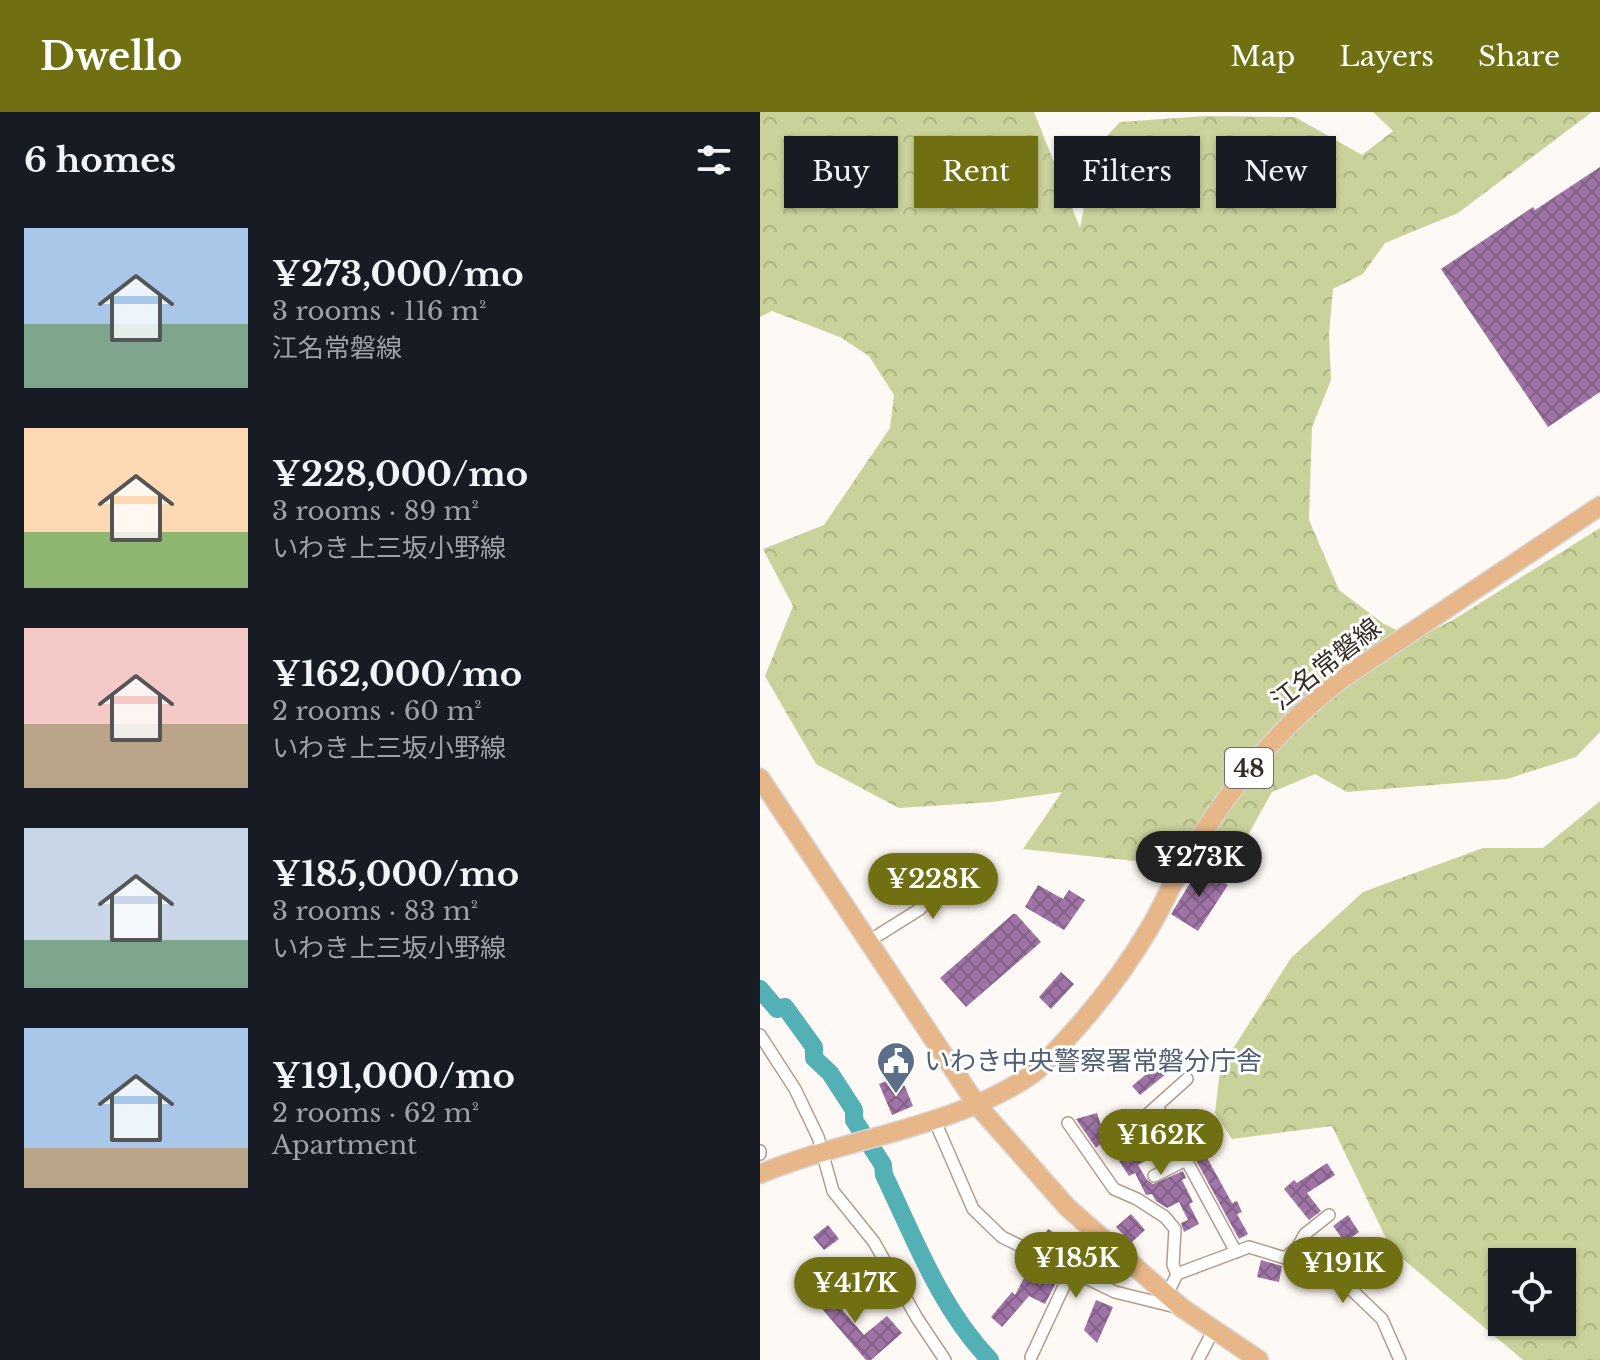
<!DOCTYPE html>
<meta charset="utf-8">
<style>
body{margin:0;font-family:"Libre Baskerville","Noto Sans JP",serif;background:#20242c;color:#f1f3f6;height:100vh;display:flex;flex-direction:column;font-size:30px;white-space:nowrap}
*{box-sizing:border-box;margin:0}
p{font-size:26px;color:#9ea1a6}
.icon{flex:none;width:44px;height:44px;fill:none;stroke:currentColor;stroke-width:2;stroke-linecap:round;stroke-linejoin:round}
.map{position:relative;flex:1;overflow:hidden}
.details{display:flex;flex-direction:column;background:#171b24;width:760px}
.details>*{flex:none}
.top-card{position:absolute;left:24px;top:24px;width:696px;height:72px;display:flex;gap:16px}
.buttons{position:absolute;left:728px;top:1136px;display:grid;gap:16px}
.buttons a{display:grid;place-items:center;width:88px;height:88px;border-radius:0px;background:#171b24;box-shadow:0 2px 6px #0004;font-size:40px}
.price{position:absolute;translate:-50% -68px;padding:0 18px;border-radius:28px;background:#706f12;color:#fff;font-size:26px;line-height:52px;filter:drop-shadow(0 2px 4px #0008)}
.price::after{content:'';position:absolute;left:50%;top:48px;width:24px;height:18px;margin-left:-12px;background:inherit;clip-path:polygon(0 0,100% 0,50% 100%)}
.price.active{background:#222;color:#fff}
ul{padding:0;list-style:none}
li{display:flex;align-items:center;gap:24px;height:200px;padding:0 24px}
li span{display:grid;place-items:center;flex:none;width:224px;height:160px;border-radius:0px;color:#555}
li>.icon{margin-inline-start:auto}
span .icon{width:96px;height:96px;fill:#fffc;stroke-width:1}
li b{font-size:34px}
h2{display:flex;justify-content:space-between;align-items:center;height:96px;padding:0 24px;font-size:34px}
.pill{padding:0 28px;border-radius:0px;background:#171b24;box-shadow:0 2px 6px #0004;font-size:28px;line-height:72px}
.pill.active{background:#706f12;color:#fff}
header{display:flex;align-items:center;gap:48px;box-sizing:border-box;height:112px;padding:0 40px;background:#706f12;color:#fff}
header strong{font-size:38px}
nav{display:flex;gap:44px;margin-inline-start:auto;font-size:28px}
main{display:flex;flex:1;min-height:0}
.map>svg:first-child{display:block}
.forest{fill:url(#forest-crowns);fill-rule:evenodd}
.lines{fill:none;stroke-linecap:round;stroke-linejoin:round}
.river{stroke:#53b1b5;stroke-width:18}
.building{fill:url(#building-cross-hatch)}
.street-casing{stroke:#b59c88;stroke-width:14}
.primary-casing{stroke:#d7d5d3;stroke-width:21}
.street{stroke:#fff;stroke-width:11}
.primary{stroke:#e8b789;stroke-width:18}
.labels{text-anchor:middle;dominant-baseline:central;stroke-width:6;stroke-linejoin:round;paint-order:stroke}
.shield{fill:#fff;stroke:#736c66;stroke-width:2}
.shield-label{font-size:24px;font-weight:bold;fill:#372d25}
.street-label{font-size:26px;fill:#372d25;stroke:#fff}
.service-label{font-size:26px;fill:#4e5e75;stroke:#fff;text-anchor:start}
</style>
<header>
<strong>Dwello</strong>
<nav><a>Map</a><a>Layers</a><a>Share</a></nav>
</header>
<main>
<section class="details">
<h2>6 homes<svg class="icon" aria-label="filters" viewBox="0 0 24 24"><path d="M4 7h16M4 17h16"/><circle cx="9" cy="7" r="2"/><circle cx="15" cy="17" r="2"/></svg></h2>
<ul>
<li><span style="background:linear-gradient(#a9c7e8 60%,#7fa58c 0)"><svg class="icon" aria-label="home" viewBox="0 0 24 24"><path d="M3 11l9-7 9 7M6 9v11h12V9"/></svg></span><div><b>¥273,000/mo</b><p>3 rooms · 116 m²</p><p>江名常磐線</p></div></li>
<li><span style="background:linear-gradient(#ffd9b3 65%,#8fb573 0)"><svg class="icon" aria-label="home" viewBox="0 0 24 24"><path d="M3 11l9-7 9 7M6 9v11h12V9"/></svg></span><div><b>¥228,000/mo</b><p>3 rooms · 89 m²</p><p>いわき上三坂小野線</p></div></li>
<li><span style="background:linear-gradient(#f6c9c9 60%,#b9a48a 0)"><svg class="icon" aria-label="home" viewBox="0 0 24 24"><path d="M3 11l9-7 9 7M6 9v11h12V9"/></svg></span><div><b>¥162,000/mo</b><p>2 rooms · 60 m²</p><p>いわき上三坂小野線</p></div></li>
<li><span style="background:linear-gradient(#c9d6e8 70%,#7fa58c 0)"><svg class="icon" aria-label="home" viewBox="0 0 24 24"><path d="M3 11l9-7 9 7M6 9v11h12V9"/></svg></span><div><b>¥185,000/mo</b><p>3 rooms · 83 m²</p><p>いわき上三坂小野線</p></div></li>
<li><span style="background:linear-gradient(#a9c7e8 75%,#b9a48a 0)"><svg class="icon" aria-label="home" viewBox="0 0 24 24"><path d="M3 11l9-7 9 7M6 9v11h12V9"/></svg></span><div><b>¥191,000/mo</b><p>2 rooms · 62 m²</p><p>Apartment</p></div></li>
</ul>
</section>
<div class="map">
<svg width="840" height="1248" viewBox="0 0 840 1248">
<defs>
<pattern id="forest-crowns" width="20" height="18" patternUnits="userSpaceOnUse" patternTransform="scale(2)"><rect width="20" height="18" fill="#cad29b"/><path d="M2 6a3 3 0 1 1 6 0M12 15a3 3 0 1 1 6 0" fill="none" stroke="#aeb585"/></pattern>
<pattern id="building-cross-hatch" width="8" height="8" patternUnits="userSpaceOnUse" patternTransform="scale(2)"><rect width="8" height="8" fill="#9f74a6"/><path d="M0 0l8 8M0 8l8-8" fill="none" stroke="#826087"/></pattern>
</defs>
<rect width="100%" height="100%" fill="#fff9f5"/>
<!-- forest -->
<path class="forest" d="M0,0H274L320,116L335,37L360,10L446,4L535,5L602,43L633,19L613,0H832L698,101L625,131L603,162L573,177L569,222L571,268L552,315L549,408L579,478L624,512L655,527L693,508L840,416V620L816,645L747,667L587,680L555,662L512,680L484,730L374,749L263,737L302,680L232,690L139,696L56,652L5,564L33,494L3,437L64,413L130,316L134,283L109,244L80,225L12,199L0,205Z
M840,689V1248H763L631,1137L572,1014L472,1027L455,1001L460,957L531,846L603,780L723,736H783ZM802,1150V1210H742V1150Z"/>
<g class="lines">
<!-- river -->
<path class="river" d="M0,877L17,897L25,895L54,935V946L70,961L94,998V1008L123,1053L124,1063C155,1127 180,1196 230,1248"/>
</g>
<!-- building -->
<path class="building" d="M840,55V280L788,315L681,157L773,95L775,98Z
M440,755L468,773L438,819L411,802Z
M278,773L303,787L309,778L325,788L304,818L265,795Z
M253,802H256L281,830L206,895L180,866Z
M301,860L314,872L291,897L279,885Z
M414,939L422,949L380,983L372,974Z
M140,963L153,994L132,1003L119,972Z
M362,997L369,1005L336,1036L316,1007L337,1001L342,1016Z
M430,1003L442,1032L440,1033L472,1091L477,1089L482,1100L477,1102L488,1122L479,1127L415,1010Z
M394,1010L410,1036L378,1053L387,1068L393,1072L423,1059L426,1066L422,1068L433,1090L429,1092L439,1112L424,1120L421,1111L428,1108L419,1090L407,1096L396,1089L392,1082L386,1083L375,1061L369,1064L359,1049L391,1031L383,1017Z
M567,1051L575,1063L547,1081L561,1099L549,1108L524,1077L534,1068L537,1071Z
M371,1102L385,1118L371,1131L356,1115Z
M588,1103L599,1120L585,1130L573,1114Z
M68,1113L79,1127L64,1138L53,1125Z
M288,1117L313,1132L305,1146L280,1132Z
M501,1148L522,1154L519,1170L497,1165Z
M273,1149L300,1163L285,1192L269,1184L242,1215L231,1205L252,1180L255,1183Z
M56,1167L104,1223L127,1204L142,1221L111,1248H106L45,1177Z
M336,1188L353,1195L337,1231L324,1218Z"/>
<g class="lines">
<defs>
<path id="street" d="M109,829L160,797L168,789L173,777L211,752
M0,923L35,977L58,1025L73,1079L114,1130L157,1206L185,1248
M397,994L476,1140
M174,1007L213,1097L242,1125L355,1180L420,1196
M380,1009L427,967
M308,1011L354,1077L377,1087L405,1105L415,1117L413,1153L417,1162
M0,1039V1042
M394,1064L426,1048
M525,1146L576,1163L622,1207L640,1248
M407,1183L417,1162L489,1135L525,1146L537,1136L545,1122L569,1103
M271,1245L331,1116
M438,1248L453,1219"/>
<path id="primary" d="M0,666L217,993L307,1095L422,1196L499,1248
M0,1062C88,1025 191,1017 271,963C283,955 292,942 301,933C335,897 367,855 392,812C405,789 415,765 429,743C470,675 519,614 583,566L840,394"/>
</defs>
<!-- street casing -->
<use href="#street" class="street-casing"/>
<!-- primary casing -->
<use href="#primary" class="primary-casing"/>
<!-- street -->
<use href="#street" class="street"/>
<!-- primary -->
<use href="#primary" class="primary"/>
</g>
<!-- icons -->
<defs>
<symbol id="civic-pin" viewBox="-11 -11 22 30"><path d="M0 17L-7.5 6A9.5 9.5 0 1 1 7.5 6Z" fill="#5c6f8a" stroke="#fff"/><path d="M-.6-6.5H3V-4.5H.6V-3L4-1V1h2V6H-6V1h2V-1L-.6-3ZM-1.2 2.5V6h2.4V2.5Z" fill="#fff"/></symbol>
</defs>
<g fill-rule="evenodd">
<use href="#civic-pin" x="114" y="927" width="44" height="60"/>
</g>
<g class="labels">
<!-- shield labels -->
<rect class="shield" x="465" y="636" width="48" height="40" rx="6"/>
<g class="shield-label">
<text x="489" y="656">48</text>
</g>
<!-- street labels -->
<g class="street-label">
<text transform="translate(566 552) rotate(-38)">江名常磐線</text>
</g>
<!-- service labels -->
<g class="service-label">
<text x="164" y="949">いわき中央警察署常磐分庁舎</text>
</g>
</g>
</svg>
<div class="buttons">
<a><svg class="icon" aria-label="locate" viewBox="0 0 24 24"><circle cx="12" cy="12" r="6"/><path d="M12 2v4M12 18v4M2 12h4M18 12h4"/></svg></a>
</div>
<b class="price active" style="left:439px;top:787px">¥273K</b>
<b class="price" style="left:173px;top:809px">¥228K</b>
<b class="price" style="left:401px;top:1065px">¥162K</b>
<b class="price" style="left:316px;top:1188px">¥185K</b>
<b class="price" style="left:583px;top:1193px">¥191K</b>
<b class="price" style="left:95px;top:1213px">¥417K</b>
<div class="top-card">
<a class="pill">Buy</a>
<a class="pill active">Rent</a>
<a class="pill">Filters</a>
<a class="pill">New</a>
</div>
</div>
</main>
